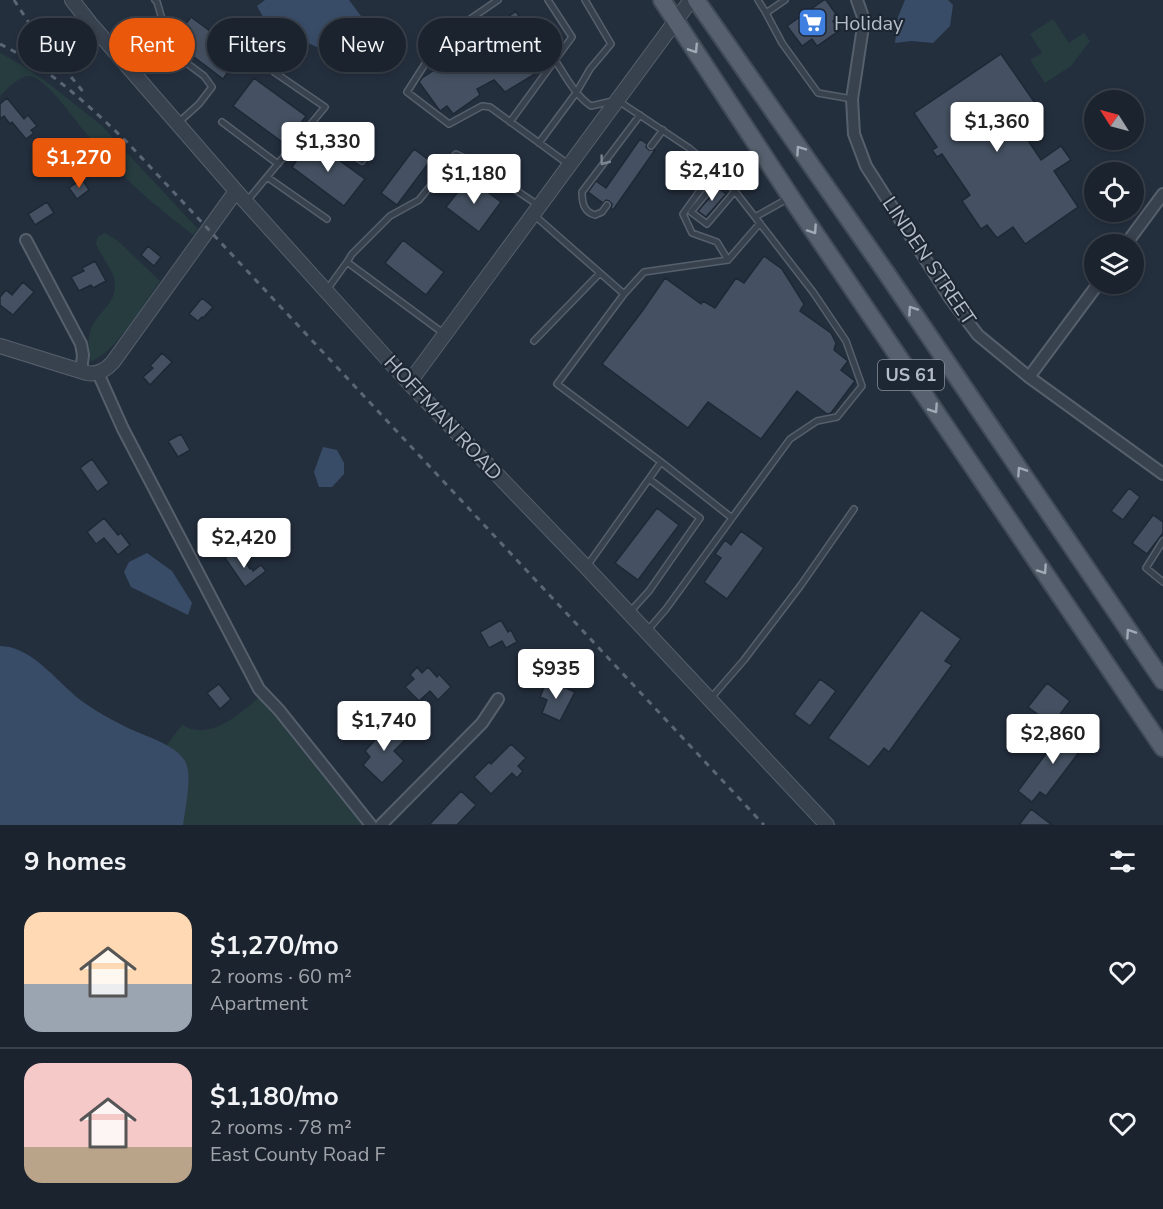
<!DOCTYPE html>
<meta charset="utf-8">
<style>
body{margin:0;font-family:"Nunito Sans",sans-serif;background:#242b36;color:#f1f3f6;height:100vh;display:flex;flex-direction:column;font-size:22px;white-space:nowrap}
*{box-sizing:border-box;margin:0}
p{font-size:20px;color:#a0a4aa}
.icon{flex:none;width:33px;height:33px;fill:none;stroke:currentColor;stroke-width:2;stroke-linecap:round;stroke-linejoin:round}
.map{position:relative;height:825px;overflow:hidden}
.drawer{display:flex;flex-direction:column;background:#1b232e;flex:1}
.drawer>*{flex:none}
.hud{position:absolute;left:18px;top:18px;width:600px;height:54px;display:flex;gap:12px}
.needle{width:39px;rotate:306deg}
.controls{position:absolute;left:1084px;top:90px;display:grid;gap:12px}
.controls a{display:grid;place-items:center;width:60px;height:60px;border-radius:50%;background:#1b232e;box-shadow:0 3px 9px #0003,0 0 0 2px #39404a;font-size:30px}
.price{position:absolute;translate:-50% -51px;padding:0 14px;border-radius:6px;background:#fff;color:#222;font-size:20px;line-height:39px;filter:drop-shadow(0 2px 3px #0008)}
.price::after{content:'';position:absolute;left:50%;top:36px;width:18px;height:14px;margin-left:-9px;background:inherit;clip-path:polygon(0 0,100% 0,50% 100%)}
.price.on{background:#ea580c;color:#fff}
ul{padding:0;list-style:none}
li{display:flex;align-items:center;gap:18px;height:150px;padding:0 24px}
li+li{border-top:2px solid #39404a}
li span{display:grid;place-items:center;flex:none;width:168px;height:120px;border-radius:18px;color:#555}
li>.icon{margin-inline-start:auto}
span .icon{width:72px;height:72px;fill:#fffc;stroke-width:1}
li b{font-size:26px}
h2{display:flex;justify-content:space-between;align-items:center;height:72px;padding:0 24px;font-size:26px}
.chip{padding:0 21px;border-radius:27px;background:#1b232e;box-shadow:0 3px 9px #0003,0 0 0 2px #39404a;font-size:21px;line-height:54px}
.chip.on{background:#ea580c;color:#fff}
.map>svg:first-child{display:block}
.green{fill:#263c3f}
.water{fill:#394c67}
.building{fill:#455162;stroke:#1f2835;stroke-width:1.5}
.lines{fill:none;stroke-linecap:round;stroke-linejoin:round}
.service-casing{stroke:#565f6c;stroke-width:8}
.minor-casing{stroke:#565f6c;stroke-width:14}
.tertiary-casing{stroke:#565f6c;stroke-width:16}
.primary-casing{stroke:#414a57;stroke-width:20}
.service{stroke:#38414e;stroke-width:5}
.minor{stroke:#38414e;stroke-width:10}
.tertiary{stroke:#38414e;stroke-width:14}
.primary{stroke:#56606e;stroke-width:16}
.rail{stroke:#5a6575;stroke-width:3;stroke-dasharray:6 6;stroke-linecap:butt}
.oneway{stroke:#a1aab7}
.oneway2{stroke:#7c8592}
.labels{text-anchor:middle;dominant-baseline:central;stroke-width:4.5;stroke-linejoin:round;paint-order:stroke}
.shield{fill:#1d2633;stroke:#878f9c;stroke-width:1.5}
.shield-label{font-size:18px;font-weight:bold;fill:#b4bcc9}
.poi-label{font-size:20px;fill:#b4bcc9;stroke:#1d2633;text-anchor:start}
.street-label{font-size:20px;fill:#b4bcc9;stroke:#1d2633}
</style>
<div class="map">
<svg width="1163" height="825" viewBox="0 0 1163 825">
<rect width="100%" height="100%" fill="#242f3e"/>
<!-- green -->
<path class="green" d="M1053,19L1069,43L1084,33L1090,41L1071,66L1045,83L1030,60L1042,53L1030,34Z
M0,53L22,65L48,83L101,125L198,229L193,235C173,219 152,203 133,185C110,163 89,138 70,113C62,103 43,78 30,76C20,75 7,89 0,96Z
M105,233L117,240L160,281C145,302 114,355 91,361C87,349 87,332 95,321C104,309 115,301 115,285C115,270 100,257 96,243L98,237Z
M261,696L290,735L362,825H112L182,757L177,753L166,746L182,725C211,742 240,713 261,696Z"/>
<!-- water -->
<path class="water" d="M265,0H349L361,16L342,45L323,50L267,24L257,6Z
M905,0H948L953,5L950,26L933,43L911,41L895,43L898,17Z
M323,447L337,450L344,463V474L332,487H319L314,472Z
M147,553L172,571L192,603L188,615L131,587L124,572L129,562Z
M0,646C34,646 60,687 86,704C99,713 112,720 126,727C144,736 175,744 185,761C193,775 185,809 183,825H0Z"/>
<!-- building -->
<path class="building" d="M824,0H826L838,17L833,21L840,30L817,46L812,39L802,46L787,26Z
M516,11L536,49L524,58L535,74L505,92L494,80L477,89L480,95L453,114L447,106L440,111L419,82L422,78L440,66L434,59L435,57L477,29L478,30L499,16L503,21Z
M191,17L241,54L223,79L173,41Z
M1001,54L1035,103L1013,118L1041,160L1061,146L1071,160L1054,171L1078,207L1025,244L1013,227L997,238L987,225L981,229L962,201L970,195L942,154L937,157L932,150L937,147L914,113Z
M254,78L306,116L285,144L233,106Z
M7,98L24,119L28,115L37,126L31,130L34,133L26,139L12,122L10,124L4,116L0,119V104Z
M640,139L647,144L646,147L649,150H655L613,210L611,208L612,204L609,201L606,200L603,203L588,192L596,181L606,188Z
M311,140L365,179L344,206L292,167Z
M414,149L430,161L397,205L381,193Z
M469,178L501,202L479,232L446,207Z
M82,179L89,190L77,199L69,188Z
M718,188L726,194L706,217L698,211Z
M47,202L54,213L35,225L28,214Z
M403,240L444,272L426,295L385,263Z
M148,246L161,257L154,266L141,255Z
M764,256L782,269L804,304L800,311L831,333L836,343L834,350L848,361L841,370L855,381L831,413L827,414L797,391L761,439L708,402L688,428L602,364L643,310L665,278L701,304L703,301L715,308L736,278L744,283Z
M95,261L106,281L93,288L91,285L79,291L71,277L84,271L82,268Z
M23,282L34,292L13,315L0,305V297L6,290L12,295Z
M202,298L213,307L203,318L202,317L198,321L189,314Z
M162,353L172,362L150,385L143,377L153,368L150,366Z
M181,434L190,450L178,457L168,441Z
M92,459L109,483L97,492L80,468Z
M1129,488L1140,497L1123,520L1111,511Z
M657,508L679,525L638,580L615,563Z
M1153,515L1163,522V533L1147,554L1132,543Z
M104,518L118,535L121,533L130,545L118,555L104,538L96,544L87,532Z
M741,531L764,548L727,599L704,582L721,558L715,554L725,540L731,545Z
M237,549L250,569L252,568L253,571L261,565L266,571L245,587L225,558Z
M921,610L961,639L945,661L952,665L889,752L884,748L869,767L828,738Z
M501,620L508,632L511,630L517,642L506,648L502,641L489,648L480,632Z
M417,667L422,673L428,667L437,677L439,674L451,687L438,700L430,691L419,701L405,687L414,679L410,675Z
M820,679L836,691L810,726L794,714Z
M547,680L575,692L560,721L542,713L547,700L540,697Z
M1047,683L1070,701L1052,725L1028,707Z
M219,684L231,699L220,709L207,693Z
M380,722L387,729L392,724L407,738L394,751L404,761L382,783L363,765L370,757L365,751L376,739L370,733Z
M1066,727L1086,743L1046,796L1040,792L1032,802L1018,791Z
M511,744L526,758L518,766L523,771L517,778L512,773L491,794L474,777L489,762L491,764Z
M461,791L476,805L457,825H429Z
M1031,809L1052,825H1019Z"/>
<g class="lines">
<defs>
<path id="service" d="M155,0L157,2L162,19L165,47L204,76L212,87L199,104L179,122
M498,0L441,39L407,92L449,124L482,106L490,107L568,164
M758,0L766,13L782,43L818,93L852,99
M766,13L785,0
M555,60C566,77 575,95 591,106L617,100L689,148L723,176L755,217L789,198
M222,122L278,164
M510,122L572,37L548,0
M310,125L362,161
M539,143L576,93L590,69L611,44L585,0
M651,146L663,130
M706,162L702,175L701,189L683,214L692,233L717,242L728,260
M707,164L710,189L691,212L707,224L735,191
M267,177L327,219
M247,201L325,107L274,72
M607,205L602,212L595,215C584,212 582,203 582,192L640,115
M534,215L624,294L557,384L661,462L587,566
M347,262L352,254L390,216L419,200L456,154L477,164L538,205
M326,291L347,262L443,333
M624,294L644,272L728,260L760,223
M534,341L600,273
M732,518L790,439L817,421L837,417L862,386L846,341L813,292L755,217
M1163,541L1146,568L1163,582
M630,612L649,591L700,518L649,479
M647,631L666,609L732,518L661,462
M711,698L744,660L801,585L854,509"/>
<path id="minor" d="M857,0L864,20L852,99L854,134L866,166L950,298L978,335L1029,377L1163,474
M26,240L81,344L83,355L81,372
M1126,244L1163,194
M98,373L123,429L259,689L279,710L371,825
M1029,377L1098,284
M381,825L482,723L498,699"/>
<path id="tertiary" d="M72,0L90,23L236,191L409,383L586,567L827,825
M0,346L87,373C98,375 106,370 113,362L236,191
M409,383L691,0"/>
<path id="primary" d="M662,0L800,211L1163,748
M696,0L887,274L1163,681"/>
</defs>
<!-- service casing -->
<use href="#service" class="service-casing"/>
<!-- minor casing -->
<use href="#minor" class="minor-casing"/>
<!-- tertiary casing -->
<use href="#tertiary" class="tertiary-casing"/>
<!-- primary casing -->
<use href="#primary" class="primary-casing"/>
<!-- service -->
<use href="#service" class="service"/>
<!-- minor -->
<use href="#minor" class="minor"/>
<!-- tertiary -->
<use href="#tertiary" class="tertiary"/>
<!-- primary -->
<use href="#primary" class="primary"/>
<!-- rail -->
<path class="rail" d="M14,0L37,35L85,94
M0,44C49,68 87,104 126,141L764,825"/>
</g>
<!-- one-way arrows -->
<defs><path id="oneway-chevron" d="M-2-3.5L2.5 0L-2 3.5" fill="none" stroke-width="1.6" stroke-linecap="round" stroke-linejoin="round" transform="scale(1.5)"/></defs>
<g class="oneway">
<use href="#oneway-chevron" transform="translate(694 49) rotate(57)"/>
<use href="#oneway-chevron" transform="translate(800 150) rotate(-125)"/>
<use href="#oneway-chevron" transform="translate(813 230) rotate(56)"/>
<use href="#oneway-chevron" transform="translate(912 310) rotate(-124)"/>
<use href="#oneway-chevron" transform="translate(934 409) rotate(56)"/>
<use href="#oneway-chevron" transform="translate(1021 471) rotate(-124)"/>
<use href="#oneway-chevron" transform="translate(1043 570) rotate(56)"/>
<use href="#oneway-chevron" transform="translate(1130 633) rotate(-124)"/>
</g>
<use class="oneway2" href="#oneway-chevron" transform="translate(604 161) rotate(127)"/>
<!-- icons -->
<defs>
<symbol id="supermarket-square" viewBox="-11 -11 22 22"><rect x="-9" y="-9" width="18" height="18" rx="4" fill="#3f7fe0" stroke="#1d2633"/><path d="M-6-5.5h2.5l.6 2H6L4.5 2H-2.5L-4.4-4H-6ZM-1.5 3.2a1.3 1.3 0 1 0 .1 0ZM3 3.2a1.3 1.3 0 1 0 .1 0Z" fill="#fff"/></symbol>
</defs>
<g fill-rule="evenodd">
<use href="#supermarket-square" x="796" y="6" width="33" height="33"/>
</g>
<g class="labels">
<!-- shield labels -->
<rect class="shield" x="878" y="360" width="66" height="30" rx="4.5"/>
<g class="shield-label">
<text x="911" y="375">US 61</text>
</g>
<!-- poi labels -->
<g class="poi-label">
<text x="834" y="23">Holiday</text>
</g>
<!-- street labels -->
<g class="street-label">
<text transform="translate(929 261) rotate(56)">LINDEN STREET</text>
<text transform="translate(443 418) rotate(47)">HOFFMAN ROAD</text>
</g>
</g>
</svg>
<div class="controls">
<a><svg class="needle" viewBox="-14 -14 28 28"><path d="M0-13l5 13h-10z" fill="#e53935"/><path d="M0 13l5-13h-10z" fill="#a0a4aa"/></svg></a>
<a><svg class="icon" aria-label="locate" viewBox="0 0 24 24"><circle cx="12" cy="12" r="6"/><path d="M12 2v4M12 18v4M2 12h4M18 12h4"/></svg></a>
<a><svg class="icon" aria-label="layers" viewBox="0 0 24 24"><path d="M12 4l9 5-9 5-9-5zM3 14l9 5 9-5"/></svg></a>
</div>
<b class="price" style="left:997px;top:153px">$1,360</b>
<b class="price" style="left:328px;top:173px">$1,330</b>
<b class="price on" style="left:79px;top:189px">$1,270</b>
<b class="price" style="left:712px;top:202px">$2,410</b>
<b class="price" style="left:474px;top:205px">$1,180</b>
<b class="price" style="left:244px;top:569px">$2,420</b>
<b class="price" style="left:556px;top:700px">$935</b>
<b class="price" style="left:384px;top:752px">$1,740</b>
<b class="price" style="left:1053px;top:765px">$2,860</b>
<div class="hud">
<a class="chip">Buy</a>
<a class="chip on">Rent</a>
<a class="chip">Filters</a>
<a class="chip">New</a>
<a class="chip">Apartment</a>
</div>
</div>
<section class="drawer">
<h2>9 homes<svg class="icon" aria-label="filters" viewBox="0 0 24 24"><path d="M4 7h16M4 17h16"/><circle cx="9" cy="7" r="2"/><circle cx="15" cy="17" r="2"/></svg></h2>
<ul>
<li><span style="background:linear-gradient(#ffd9b3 60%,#9aa5b1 0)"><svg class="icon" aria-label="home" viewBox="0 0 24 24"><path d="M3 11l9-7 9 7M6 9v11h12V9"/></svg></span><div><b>$1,270/mo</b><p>2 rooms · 60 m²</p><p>Apartment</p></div><svg class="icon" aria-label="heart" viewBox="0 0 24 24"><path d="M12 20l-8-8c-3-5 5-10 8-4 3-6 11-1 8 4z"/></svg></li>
<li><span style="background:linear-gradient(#f6c9c9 70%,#b9a48a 0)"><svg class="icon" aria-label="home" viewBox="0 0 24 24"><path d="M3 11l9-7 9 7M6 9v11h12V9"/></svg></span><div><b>$1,180/mo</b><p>2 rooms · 78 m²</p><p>East County Road F</p></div><svg class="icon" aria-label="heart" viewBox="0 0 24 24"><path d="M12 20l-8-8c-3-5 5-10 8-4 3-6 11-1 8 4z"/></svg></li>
</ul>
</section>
